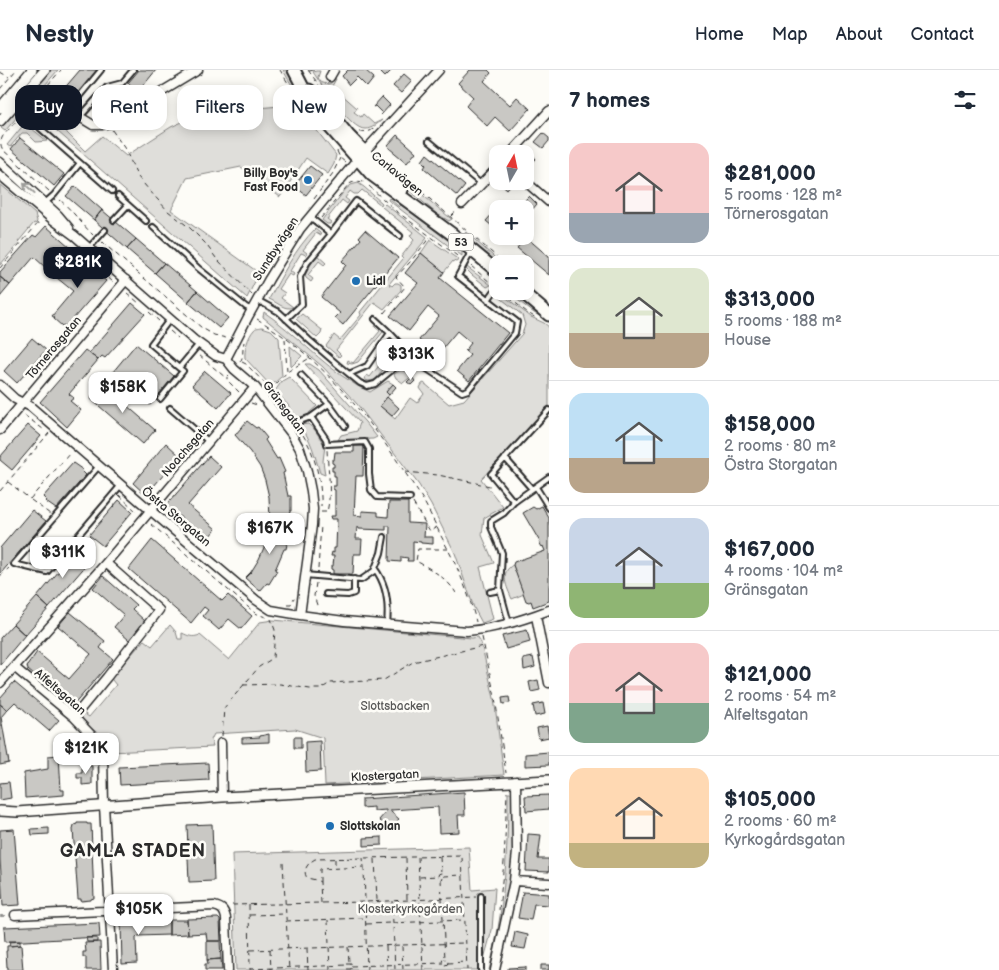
<!DOCTYPE html>
<meta charset="utf-8">
<style>
body{margin:0;font-family:"Balsamiq Sans",sans-serif;background:#f6f6f7;color:#1f2937;height:100vh;display:flex;flex-direction:column;font-size:19px;white-space:nowrap}
*{box-sizing:border-box;margin:0}
p{font-size:16px;color:#747a83}
.icon{flex:none;width:28px;height:28px;fill:none;stroke:currentColor;stroke-width:2;stroke-linecap:round;stroke-linejoin:round}
.map{position:relative;flex:1;overflow:hidden}
.panel{display:flex;flex-direction:column;background:#fff;width:450px}
.panel>*{flex:none}
.hud{position:absolute;left:15px;top:15px;width:459px;height:45px;display:flex;gap:10px}
.needle{width:32px;rotate:9deg}
.tools{position:absolute;left:489px;top:75px;display:grid;gap:10px}
.tools a{display:grid;place-items:center;width:45px;height:45px;border-radius:10px;background:#fff;box-shadow:0 2px 12px #0003;font-size:25px}
.price{position:absolute;translate:-50% -42px;padding:0 11px;border-radius:10px;background:#fff;color:#222;font-size:16px;line-height:32px;filter:drop-shadow(0 1px 2px #0008)}
.price::after{content:'';position:absolute;left:50%;top:30px;width:15px;height:11px;margin-left:-8px;background:inherit;clip-path:polygon(0 0,100% 0,50% 100%)}
.price.current{background:#111827;color:#fff}
ul{padding:0;list-style:none}
li{display:flex;align-items:center;gap:15px;height:125px;padding:0 20px}
li+li{border-top:1px solid #e0e1e3}
li span{display:grid;place-items:center;flex:none;width:140px;height:100px;border-radius:15px;color:#555}
li>.icon{margin-inline-start:auto}
span .icon{width:60px;height:60px;fill:#fffc;stroke-width:1}
li b{font-size:21px}
h2{display:flex;justify-content:space-between;align-items:center;height:60px;padding:0 20px;font-size:21px}
.tag{padding:0 18px;border-radius:15px;background:#fff;box-shadow:0 2px 12px #0003;font-size:18px;line-height:45px}
.tag.current{background:#111827;color:#fff}
header{display:flex;align-items:center;gap:30px;box-sizing:border-box;height:70px;padding:0 25px;background:#fff;border-bottom:1px solid #e0e1e3}
header strong{font-size:24px}
nav{display:flex;gap:28px;margin-inline-start:auto;font-size:18px}
main{display:flex;flex:1;min-height:0}
.map>svg:first-child{display:block}
.green{fill:#dfdeda;stroke:#858482}
.building{fill:#c9c8c4;stroke:#2b2b2b}
.lines{fill:none;stroke-linecap:round;stroke-linejoin:round}
.service-casing{stroke:#2b2b2b;stroke-width:8}
.minor-casing{stroke:#2b2b2b;stroke-width:11}
.tertiary-casing{stroke:#2b2b2b;stroke-width:12}
.primary-casing{stroke:#2b2b2b;stroke-width:15}
.path{stroke:#2b2b2b;stroke-width:1;stroke-dasharray:5 4;stroke-linecap:butt}
.service{stroke:#fdfcf7;stroke-width:4}
.minor{stroke:#fdfcf7;stroke-width:8}
.tertiary{stroke:#fdfcf7;stroke-width:9}
.primary{stroke:#fdfcf7;stroke-width:11}
.oneway{stroke:#9e9e9b}
.poi-dot{fill:#1f6fb2;stroke:#fdfcf7;stroke-width:2}
.labels{text-anchor:middle;dominant-baseline:central;stroke-width:5;stroke-linejoin:round;paint-order:stroke}
.shield{fill:#fdfcf7;stroke:#6a6a68;stroke-width:1}
.shield-label{font-size:11px;font-weight:bold;fill:#2b2b2b}
.poi-label{font-size:12px;font-weight:bold;fill:#2b2b2b;stroke:#fdfcf7;text-anchor:start}
.street-label{font-size:12px;fill:#2b2b2b;stroke:#fdfcf7}
.park-label{font-size:12px;fill:#585857;stroke:#fdfcf7}
.district-label{font-size:18px;font-weight:bold;letter-spacing:1px;fill:#2b2b2b;stroke:#fdfcf7}
</style>
<header>
<strong>Nestly</strong>
<nav><a>Home</a><a>Map</a><a>About</a><a>Contact</a></nav>
</header>
<main>
<div class="map">
<svg width="549" height="900" viewBox="0 0 549 900">
<rect width="100%" height="100%" fill="#fdfcf7"/>
<filter id="ink" filterUnits="userSpaceOnUse"><feTurbulence type="fractalNoise" baseFrequency=".02" numOctaves="2"/><feDisplacementMap in="SourceGraphic" scale="10" xChannelSelector="R" yChannelSelector="G"/><feConvolveMatrix kernelMatrix="1 2 1 2 8 2 1 2 1" color-interpolation-filters="sRGB"/></filter>
<g filter="url(#ink)">
<!-- green -->
<path class="green" d="M49,0H58L5,61L1,58L33,21Z
M283,0H286L307,34L336,71L333,72C314,49 297,26 283,0Z
M316,1H320L318,7C320,14 325,14 331,13L334,8L336,9L332,16L357,38L354,42L361,47L363,44L374,54L382,50C377,54 372,59 365,59C351,60 321,14 313,2Z
M48,25L55,35L54,44L48,51L58,60L64,53L67,63L85,81L102,66L126,86L171,57L202,43L291,35L303,43L336,85L334,94L328,104L306,88L280,127L241,97L187,108L171,140L259,203L247,228L41,47L31,58L47,71L36,72L27,63H22L10,77L7,75Z
M389,97L449,147L452,149L449,151L437,144L410,121L387,98Z
M358,113L364,117L382,133L381,135L362,120L358,124H354L350,121L345,128L349,131L347,134L342,130L327,149L331,152L330,154H327L322,150L345,120L351,115Z
M0,114L35,144L37,151L36,154L34,153L18,172L19,173L0,195Z
M389,128L399,137L401,135L462,181V186L388,130Z
M385,134L427,167V168L389,214L392,216L395,213H398L401,215V220L384,239L374,232L336,280L341,285L339,287L326,276L334,265L340,270L361,245L360,242L403,189L401,187L414,170L410,166L413,162L382,137Z
M315,159L320,163L321,166L316,163L303,180L307,183L306,185L301,183L290,201L294,204L293,206L289,204L279,219L285,223L281,228L293,237C285,241 277,232 269,229C283,204 295,179 315,159Z
M466,162L502,194L497,195L474,175L464,164Z
M430,170L459,190L456,192L453,191L444,202L421,183Z
M317,185L326,193L324,195L319,191L308,205L313,209L311,212L306,208L305,205L315,187Z
M467,197L491,215L487,217L472,205L466,199Z
M506,221H513L544,248L534,243Z
M499,222L531,247L544,253L549,257V338L481,409L503,437L484,448L482,465L494,493L480,497L493,549L482,553L474,538L455,483L431,435L419,415L357,334L323,297L263,247L264,242C295,263 320,293 353,313C358,317 364,319 370,322L388,311L393,314L386,322L389,325L380,336L395,349L410,328L417,333L424,324L420,318L422,314L424,313L449,334L464,330L522,264L525,255L522,245L498,226Z
M302,244L322,260L321,264L317,268L296,249Z
M376,255L383,262L358,292L352,294L347,293L348,290L353,293L380,261L375,257Z
M262,257L271,260L279,268L282,306L271,316L245,288C244,281 248,266 254,260C256,257 258,258 262,257Z
M397,273L399,276V279L376,309C372,311 368,312 364,309L367,305L370,307Z
M290,276L302,286L291,297Z
M305,294H310L319,300L365,352L377,367L373,369L338,370L341,365L357,361L360,353Z
M401,300L409,302L413,305L403,313L396,308L394,304Z
M289,307L317,336L309,343L310,345L296,349L288,335L275,321L282,311Z
M308,354L315,360L325,376L323,391L325,405L320,403C315,386 311,369 300,355Z
M513,495L524,524L512,529C507,518 499,502 513,495Z
M273,550L472,568L478,567L481,573L494,628L504,705L325,715L323,668L295,659L214,664L211,670L213,677L110,682L107,681C106,675 105,671 101,666C94,659 79,653 82,642L89,647L116,615L112,610L111,608L144,570L152,576L170,555L176,562L178,569H182V563C189,566 192,568 200,565L229,590L260,552Z
M508,723H513L514,784L510,815L492,900H489C504,843 508,782 508,723Z
M469,777L472,820L495,818L492,860L481,900H236L232,784Z"/>
<!-- building -->
<path class="building" d="M80,0H98L73,30L62,21Z
M139,0H156L138,22L128,13Z
M348,0H365L374,8L367,17L357,7L349,15L342,6Z
M378,0H390L391,1L385,7Z
M470,0H488L491,3L484,11L510,35L517,27L530,39L510,61L495,47L487,56L466,36L473,27L458,13Z
M404,4L412,11L401,23L393,16Z
M382,27L390,35L381,45L382,43L375,36L373,37Z
M543,63L549,68V71L543,78L535,72Z
M397,65L416,82L407,93L389,78L388,75Z
M20,68L64,104L54,116L11,79Z
M528,80L536,89L533,92L531,90L527,94L525,93L524,84Z
M427,84L465,116L457,126L424,98L426,95L422,91Z
M310,96L322,105L306,125L294,116Z
M498,111H512L513,112L507,119Z
M75,116L102,140L94,150L66,126Z
M529,126L537,134L531,141L522,133Z
M102,140L136,169L127,179L94,150Z
M495,141L498,143V161L486,151Z
M46,156L78,184L57,208L34,187L10,215L0,207V202L33,165L36,167Z
M365,160L398,188L343,255L335,248L340,243L321,227L346,195L342,191L361,169L359,167Z
M526,167L549,187V205L517,178Z
M136,169L164,193L155,203L127,179Z
M421,183L444,202L440,208L508,263L469,311L457,301L470,285L465,281L471,273L457,261L437,285L419,270L439,246L428,237L409,261L390,246L418,213L405,203Z
M78,184L94,197L92,199L106,211L66,257L63,255L62,256L54,249L55,248L52,246L73,221L57,208Z
M164,193L197,221L188,232L155,203Z
M0,207L10,215L0,227Z
M197,221L228,248L219,258L188,232Z
M132,233L145,244L105,288L102,286L98,290L89,283Z
M32,268L46,280L17,313L4,301Z
M136,274L174,306L150,335L112,303Z
M85,280L98,290L69,324L74,328L70,331L81,340L67,357L40,332Z
M205,301L231,323L218,338L192,315Z
M412,307L415,311L411,315L407,312Z
M393,314L396,317L389,325L386,322Z
M103,315L155,360L143,374L91,329Z
M387,327L399,338L392,346L380,336Z
M247,351L256,358L258,357L267,368L265,370L277,389L279,388L285,402L283,403L288,426H291V441H290L288,452L270,450L269,427L265,410L260,397L250,382L235,365Z
M28,355L41,366L12,400L0,390V387Z
M166,373L180,386L146,425L133,413Z
M354,376H364L363,406H356L354,445L362,446V441L378,442V446L388,447L389,432H408V453L425,454L424,467H433V474L421,473V472L413,471V491H407L408,488L401,487V492L389,491L390,456H386V460L359,459V458L357,457L356,469H362L361,484H354L353,504H333V500L331,499V496H333L334,486H331L332,482L334,483V478H336L337,449H331L330,446H335V420L333,419V416H336V406H334V401H332V397H334V394L332,393V390H334L335,382H354Z
M209,386L221,397L188,435L216,459L206,470L179,446L175,450L163,439Z
M73,393L83,400L82,401L86,405L56,439L46,432L47,431L43,427Z
M119,430L132,442L103,476L89,465Z
M542,436L549,448V531L533,537L531,531L529,532L526,531L513,495L514,492L545,481L543,476L542,477L539,472H540L523,443L533,437L536,439Z
M32,440L46,451L1,503L0,502V478Z
M270,450L288,452V464H289L286,479H284L275,500L277,501L269,514L267,513L260,521L245,508L251,502L259,489L266,473Z
M152,470L222,531L228,525L252,546L241,559L229,549L219,560L203,546L208,540L204,537L191,553L129,499Z
M76,481L89,492L49,538L37,527Z
M103,506L136,535L132,539L145,551L129,570L114,557L124,545L93,518Z
M37,527L49,538L25,565L13,554Z
M70,542L105,571L100,578L113,589L72,637L28,600L27,596L37,582L69,609L91,584L58,556Z
M13,554L25,565L0,595V568Z
M527,560L530,572L506,579L502,566Z
M533,587L535,597L524,600L523,589Z
M538,610L540,620L531,622L529,612Z
M14,612L59,650L49,661L15,632L7,640L0,634V628Z
M509,627L510,633L503,634L502,628Z
M543,633L545,644L535,646L533,635Z
M0,634L7,640L1,647L9,693L0,695Z
M547,656L549,667L539,669L537,658Z
M269,664V672L242,673V668L260,667V666Z
M294,667H301V678H294Z
M320,671L321,701L306,702L305,672Z
M549,682V695L525,696V684Z
M59,685L61,720H64V725L25,728L24,703L48,699V686Z
M208,693L209,710L120,715L119,697Z
M82,696H92V714L82,715V708H77V703H82Z
M9,712L11,728L0,730V713Z
M464,722L465,745H458L459,762L439,763L438,737L391,740V742L399,749L389,759L379,750L386,742V740L374,741V737L362,738V729Z
M549,725V739L526,741L525,726Z
M77,753H87V754H91L94,828L91,829V830L81,831V829H78L73,759L74,755L77,754Z
M212,754L214,811L189,812L188,788L187,782H188V778L187,755Z
M49,758V764L32,765L31,759Z
M14,759L20,835L3,836L0,789V760Z
M528,764L541,765L538,789H549V802L526,801Z
M382,767V775L364,776V768Z
M523,822L549,824V835L534,834L531,850L518,848Z
M218,848L220,850L221,871H207L206,863L188,864L187,849Z
M169,850V865L138,866L136,868L137,893L122,894L121,852Z
M169,850H187L188,864L169,865Z
M99,853L100,867L5,872L4,857Z
M515,862L528,865L525,879L512,877Z
M86,868H97V872H87Z
M9,871H20V875L10,876Z
M207,871H220L221,889L207,890Z
M100,872L101,900H86V887H83V882H86L85,873Z
M21,875L23,900H8V897H7L6,881H7V876Z
M221,889L222,900H205V894H208L207,890Z
M541,895H549V900H541Z
M526,897V900H508V898Z"/>
<g class="lines">
<defs>
<path id="service" d="M68,40L101,0
M80,47L107,17L122,13L133,0
M40,58L112,121
M429,71L481,114
M118,126L146,151
M45,133L54,125L80,93
M114,150L128,135
M153,157L198,198L246,237L252,240
M331,164L356,131L400,166
M89,178L105,160
M257,230L279,242L309,270L338,295L360,313L367,316L375,314L403,291L418,293L462,322L468,320L515,263L517,252L458,206L471,182
M488,230L498,216
M170,249L151,274L179,298L199,274
M286,249L302,234L300,207L307,193L331,164L310,147
M375,249L390,263L418,293
M349,304L367,296L390,263
M301,305L329,334L345,356
M160,329L183,301L179,298
M170,338L208,371
M549,340L491,404L514,432L549,407
M311,347L326,369L327,374L365,372L369,379V404L371,420L377,427L410,428
M287,356L311,347L329,334
M505,388L532,419
M99,396L14,494L47,502L121,415
M536,417L549,438
M375,499C387,515 389,535 387,554
M305,505L361,510L374,501L381,483L384,467
M490,522L500,520
M326,524L348,525L354,523V509
M509,553L500,520L502,483L491,457V451L504,443L514,432
M481,900V826"/>
<path id="minor" d="M330,7L334,0
M57,33L93,55H102L110,53L198,0
M364,82L439,0
M510,84L549,41
M0,92L58,145L69,158
M0,105L52,149L75,166L194,270L216,286L226,289L234,299L255,317L291,363L300,379L307,401L311,421L313,439L312,455L300,545
M525,111L549,132
M462,134L498,97
M226,289L249,245L269,209L300,159L358,89
M0,315L15,329L31,337L150,440L256,530L271,540L300,545L344,551L467,561C495,559 523,550 549,540
M0,360L126,210
M536,546L549,613
M14,597L74,647L97,671L100,675L103,683L104,735L113,900
M0,613L106,493L255,317
M74,647L107,607L159,540L106,493
M221,673L222,727
M514,811L549,813
M15,845L214,836C222,838 224,840 226,848L228,900
M495,900L514,811L517,782L516,711"/>
<path id="tertiary" d="M0,38L32,0
M0,51L45,0
M0,741L17,742L222,727L549,710"/>
<path id="primary" d="M294,0L310,31L327,54L372,105L452,164L498,202
M309,20L317,27L348,65L402,120
M521,221L549,245"/>
</defs>
<!-- service casing -->
<use href="#service" class="service-casing"/>
<!-- minor casing -->
<use href="#minor" class="minor-casing"/>
<!-- tertiary casing -->
<use href="#tertiary" class="tertiary-casing"/>
<!-- primary casing -->
<use href="#primary" class="primary-casing"/>
<!-- path -->
<path class="path" d="M280,0L296,26
M308,0L319,15
M309,1L314,0
M0,2L9,7
M329,15L330,26
M0,19L16,0
M112,60L125,79L138,107L149,120L168,141L190,158L205,173L216,188L252,225
M360,62L370,61L375,58
M337,81L340,88L345,92
M401,104L505,194
M369,116L396,141L460,188
M49,121L3,80C0,75 0,71 3,66L61,0
M314,129L333,103L340,88
M60,130C72,140 81,153 93,165
M451,146L457,140
M321,148L349,114L356,111L364,112
M102,172L202,258L214,265L226,268L227,271
M82,184L113,212V213
M471,196L491,213
M0,198L40,151
M502,222L528,243L536,248
M127,223L139,233
M149,242L159,251
M384,243L405,217L396,207L411,191L430,167
M257,249C314,282 361,338 398,392C406,404 415,417 423,430C429,441 435,453 440,464C455,492 469,521 476,552
M170,261L178,268
M285,269L287,302
M199,285L226,308
M240,292C244,287 242,279 244,272
M242,292L246,294L283,332L293,347
M229,305L227,307V310L239,322
M270,321L287,302L308,289
M251,333L257,335L258,333
M24,345L43,359
M299,357C302,364 307,371 310,378C317,394 322,419 321,436
M405,402L438,405L490,416L492,415
M8,412L30,429L70,383
M0,421L49,363
M119,425L138,443
M31,430L50,444
M413,433L430,461L437,457
M321,442H327C332,421 328,401 327,380
M151,454L255,543L268,548
M448,479H418L416,491C431,499 447,508 456,523
M318,499L321,455
M0,506L9,498
M316,513L314,526L318,538
M287,534H291L294,528
M482,567L495,627L506,703
M243,615L280,614L310,619H321L330,613L384,610L413,592L483,576
M222,666L224,638L259,597L273,588L275,560L271,549
M418,787L423,900
M440,787L441,803
M406,788L407,829
M335,789V798
M375,789L377,830
M283,793L289,900
M364,797L367,900
M438 806a3 3 0 1 1 6 0a3 3 0 1 1-6 0Z
M444,806L463,805
M420,807L438,806
M441,809L445,890
M320,812V799L364,797L363,788
M392,831L395,900
M321,833L320,812L316,810L307,808C302,800 308,793 315,789L462,786L467,900
M232,835L365,832L476,827
M249,835L250,900
M499,840L504,792L507,722
M250,845L285,844
M0,846H6
M328,850L330,900
M286,851L365,848
M366,854L464,850
M386,876L387,900
M402,876L403,900
M348,877L349,892
M307,879L308,900
M250,880L464,873
M270,880L271,900
M442 892a3 3 0 1 1 6 0a3 3 0 1 1-6 0Z
M347,893H351V899H347Z
M448,893L466,892
M351,896L443,893
M250,899L347,895"/>
<!-- service -->
<use href="#service" class="service"/>
<!-- minor -->
<use href="#minor" class="minor"/>
<!-- tertiary -->
<use href="#tertiary" class="tertiary"/>
<!-- primary -->
<use href="#primary" class="primary"/>
</g>
<!-- one-way arrows -->
<defs><path id="oneway-shaft" d="M-6 0H5M1.5-3L5.5 0L1.5 3" fill="none" stroke-width="1.6" stroke-linecap="round" stroke-linejoin="round" transform="scale(1.25)"/></defs>
<use class="oneway" href="#oneway-shaft" transform="translate(29 118) rotate(-138)"/>
</g>
<!-- markers -->
<g class="poi-dot">
<circle cx="308" cy="110" r="5"/>
<circle cx="356" cy="211" r="5"/>
<circle cx="330" cy="756" r="5"/>
</g>
<g class="labels">
<!-- shield labels -->
<rect class="shield" x="448.5" y="163.5" width="25" height="17" rx="4"/>
<g class="shield-label">
<text x="461" y="172">53</text>
</g>
<!-- poi labels -->
<g class="poi-label">
<text x="298" y="103" text-anchor="end">Billy Boy's<tspan x="298" dy="14">Fast Food</tspan></text>
<text x="366" y="211">Lidl</text>
<text x="340" y="756">Slottskolan</text>
</g>
<!-- street labels -->
<g class="street-label">
<text transform="translate(397 104) rotate(39)">Carlavägen</text>
<text transform="translate(276 179) rotate(-57)">Sundbyvägen</text>
<text transform="translate(54 278) rotate(-50)">Törnerosgatan</text>
<text transform="translate(284 338) rotate(53)">Gränsgatan</text>
<text transform="translate(188 378) rotate(-49)">Noachsgatan</text>
<text transform="translate(176 447) rotate(40)">Östra Storgatan</text>
<text transform="translate(60 622) rotate(41)">Alfeltsgatan</text>
<text transform="translate(385 706) rotate(-3)">Klostergatan</text>
</g>
<!-- park labels -->
<g class="park-label">
<text x="395" y="636">Slottsbacken</text>
<text x="410" y="839">Klosterkyrkogården</text>
</g>
<!-- district labels -->
<g class="district-label">
<text x="133" y="781">GAMLA STADEN</text>
</g>
</g>
</svg>
<div class="tools">
<a><svg class="needle" viewBox="-14 -14 28 28"><path d="M0-13l5 13h-10z" fill="#e53935"/><path d="M0 13l5-13h-10z" fill="#747a83"/></svg></a>
<a>+</a>
<a>−</a>
</div>
<b class="price current" style="left:78px;top:219px">$281K</b>
<b class="price" style="left:411px;top:311px">$313K</b>
<b class="price" style="left:123px;top:344px">$158K</b>
<b class="price" style="left:270px;top:485px">$167K</b>
<b class="price" style="left:63px;top:509px">$311K</b>
<b class="price" style="left:86px;top:705px">$121K</b>
<b class="price" style="left:139px;top:866px">$105K</b>
<div class="hud">
<a class="tag current">Buy</a>
<a class="tag">Rent</a>
<a class="tag">Filters</a>
<a class="tag">New</a>
</div>
</div>
<section class="panel">
<h2>7 homes<svg class="icon" aria-label="filters" viewBox="0 0 24 24"><path d="M4 7h16M4 17h16"/><circle cx="9" cy="7" r="2"/><circle cx="15" cy="17" r="2"/></svg></h2>
<ul>
<li><span style="background:linear-gradient(#f6c9c9 70%,#9aa5b1 0)"><svg class="icon" aria-label="home" viewBox="0 0 24 24"><path d="M3 11l9-7 9 7M6 9v11h12V9"/></svg></span><div><b>$281,000</b><p>5 rooms · 128 m²</p><p>Törnerosgatan</p></div></li>
<li><span style="background:linear-gradient(#dfe7d0 65%,#b9a48a 0)"><svg class="icon" aria-label="home" viewBox="0 0 24 24"><path d="M3 11l9-7 9 7M6 9v11h12V9"/></svg></span><div><b>$313,000</b><p>5 rooms · 188 m²</p><p>House</p></div></li>
<li><span style="background:linear-gradient(#bfe0f5 65%,#b9a48a 0)"><svg class="icon" aria-label="home" viewBox="0 0 24 24"><path d="M3 11l9-7 9 7M6 9v11h12V9"/></svg></span><div><b>$158,000</b><p>2 rooms · 80 m²</p><p>Östra Storgatan</p></div></li>
<li><span style="background:linear-gradient(#c9d6e8 65%,#8fb573 0)"><svg class="icon" aria-label="home" viewBox="0 0 24 24"><path d="M3 11l9-7 9 7M6 9v11h12V9"/></svg></span><div><b>$167,000</b><p>4 rooms · 104 m²</p><p>Gränsgatan</p></div></li>
<li><span style="background:linear-gradient(#f6c9c9 60%,#7fa58c 0)"><svg class="icon" aria-label="home" viewBox="0 0 24 24"><path d="M3 11l9-7 9 7M6 9v11h12V9"/></svg></span><div><b>$121,000</b><p>2 rooms · 54 m²</p><p>Alfeltsgatan</p></div></li>
<li><span style="background:linear-gradient(#ffd9b3 75%,#c2b280 0)"><svg class="icon" aria-label="home" viewBox="0 0 24 24"><path d="M3 11l9-7 9 7M6 9v11h12V9"/></svg></span><div><b>$105,000</b><p>2 rooms · 60 m²</p><p>Kyrkogårdsgatan</p></div></li>
</ul>
</section>
</main>
